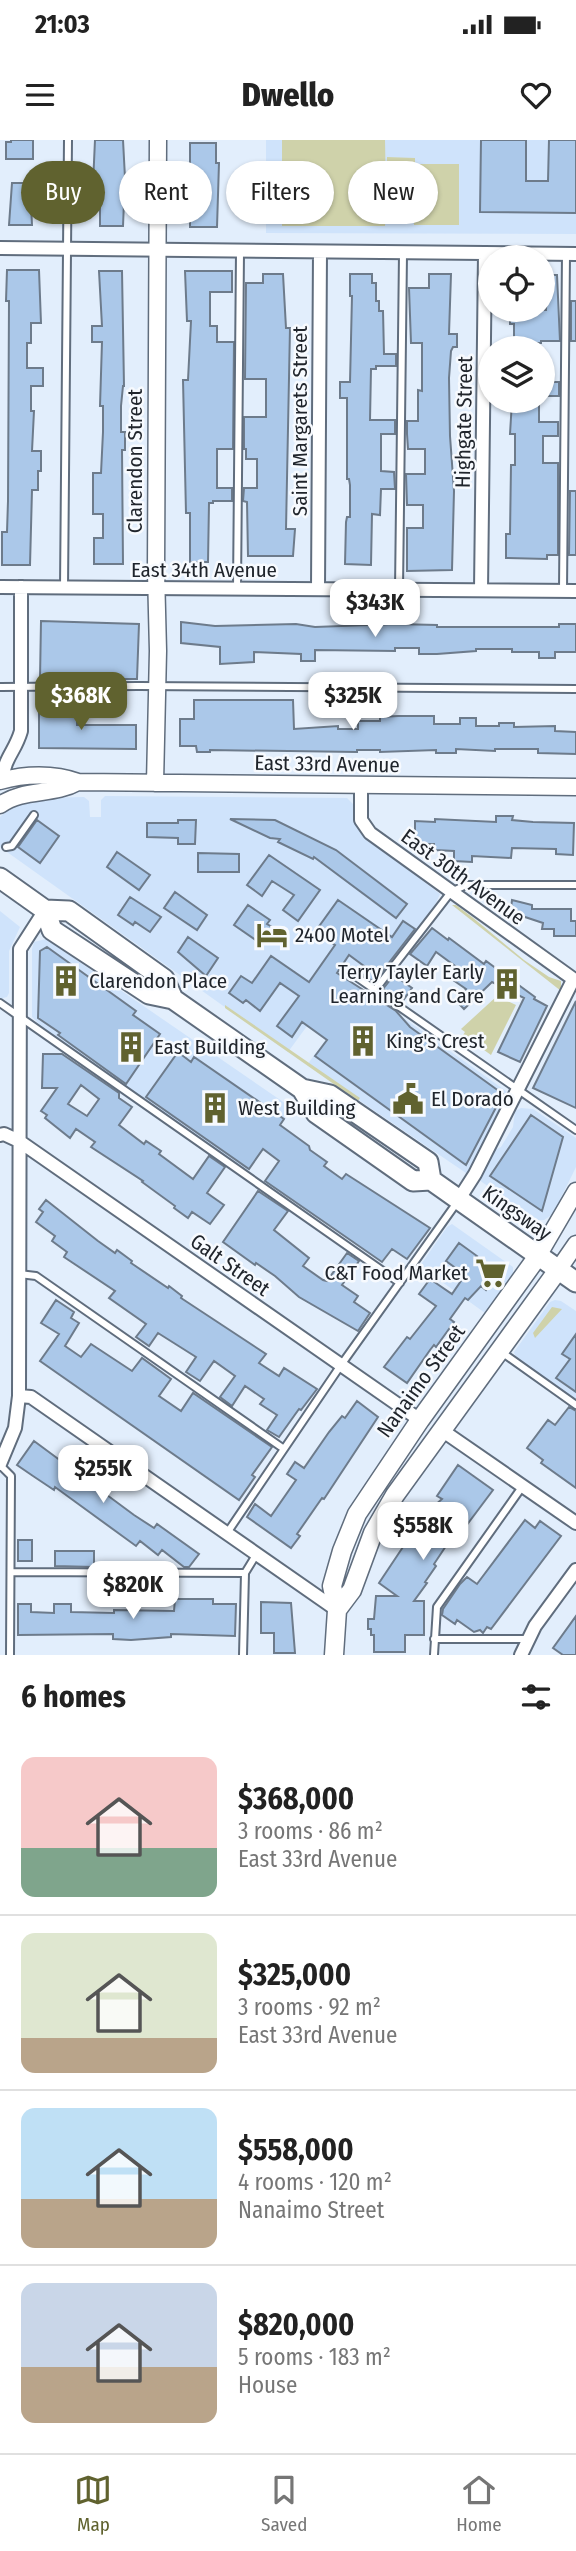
<!DOCTYPE html>
<meta charset="utf-8">
<style>
body{margin:0;font-family:"Fira Sans Condensed",sans-serif;background:#f2f2f2;color:#222;height:100vh;display:flex;flex-direction:column;font-size:26px;white-space:nowrap}
*{box-sizing:border-box;margin:0}
p{font-size:23px;color:#767676}
.icon{flex:none;width:38px;height:38px;fill:none;stroke:currentColor;stroke-width:2;stroke-linecap:round;stroke-linejoin:round}
.map{position:relative;height:1515px;overflow:hidden}
.side{display:flex;flex-direction:column;background:#fff;flex:1}
.side>*{flex:none}
.banner{position:absolute;left:21px;top:21px;width:536px;height:63px;display:flex;gap:14px}
.tools{position:absolute;left:478px;top:105px;display:grid;gap:14px}
.tools a{display:grid;place-items:center;width:77px;height:77px;border-radius:50%;background:#fff;box-shadow:0 2px 5px #0004;font-size:35px}
.price{position:absolute;translate:-50% -60px;padding:0 16px;border-radius:14px;background:#fff;color:#222;font-size:23px;line-height:46px;filter:drop-shadow(0 2px 4px #0008)}
.price::after{content:'';position:absolute;left:50%;top:42px;width:21px;height:16px;margin-left:-10px;background:inherit;clip-path:polygon(0 0,100% 0,50% 100%)}
.price.current{background:#60622f;color:#fff}
ul{padding:0;list-style:none}
li{display:flex;align-items:center;gap:21px;height:175px;padding:0 21px}
li+li{border-top:2px solid #e0e0e0}
li span{display:grid;place-items:center;flex:none;width:196px;height:140px;border-radius:14px;color:#555}
li>.icon{margin-inline-start:auto}
span .icon{width:84px;height:84px;fill:#fffc;stroke-width:1}
li b{font-size:30px}
h2{display:flex;justify-content:space-between;align-items:center;height:84px;padding:0 21px;font-size:30px}
.pill{padding:0 24px;border-radius:32px;background:#fff;box-shadow:0 2px 5px #0004;font-size:24px;line-height:63px}
.pill.current{background:#60622f;color:#fff}
.status{display:flex;justify-content:space-between;align-items:center;height:49px;padding:0 35px;background:#fff;direction:ltr}
.status svg{height:19px;fill:currentColor}
header{display:flex;justify-content:space-between;align-items:center;height:91px;padding:0 21px;background:#fff;font-size:32px;font-weight:800}
.dock{display:flex;justify-content:space-around;align-items:center;height:98px;border-top:2px solid #e0e0e0;background:#fff;font-size:19px;color:#767676}
.dock a{display:grid;justify-items:center;gap:4px}
.dock .current{color:#60622f}
.map>svg:first-child{display:block}
.built{fill:#cfe3fb}
.green{fill:#cfd2aa}
.building{fill:#abc8e9;stroke:#6d7b8b;stroke-width:2;fill-rule:evenodd}
.lines{fill:none;stroke-linecap:round;stroke-linejoin:round}
.service-casing{stroke:#606d7d;stroke-width:10}
.minor-casing{stroke:#606d7d;stroke-width:16}
.tertiary-casing{stroke:#606d7d;stroke-width:19}
.secondary-casing{stroke:#606d7d;stroke-width:21}
.primary-casing{stroke:#606d7d;stroke-width:23}
.service{stroke:#fff;stroke-width:6}
.minor{stroke:#fff;stroke-width:12}
.tertiary{stroke:#fff;stroke-width:16}
.secondary{stroke:#fff;stroke-width:18}
.primary{stroke:#fff;stroke-width:19}
.labels{text-anchor:middle;dominant-baseline:central;stroke-width:5;stroke-linejoin:round;paint-order:stroke}
.street-label{font-size:21px;fill:#20252c;stroke:#f7fafe}
.poi-label{font-size:21px;fill:#20252c;stroke:#f7fafe;text-anchor:start}
</style>
<div class="status"><b>21:03</b><svg viewBox="0 0 49 12"><path d="M0 12V9h3v3zM5 12V6h3v6zM10 12V3h3v9zM15 12V0h3v12zM26 1h20v11H26zM47 4h2v5h-2z"/></svg></div>
<header><svg class="icon" aria-label="menu" viewBox="0 0 24 24"><path d="M4 6h16M4 12h16M4 18h16"/></svg>Dwello<svg class="icon" aria-label="heart" viewBox="0 0 24 24"><path d="M12 20l-8-8c-3-5 5-10 8-4 3-6 11-1 8 4z"/></svg></header>
<div class="map">
<svg width="576" height="1515" viewBox="0 0 576 1515">
<rect width="100%" height="100%" fill="#e2eefc"/>
<!-- built -->
<path class="built" d="M266,0H576V94L266,93Z
M105,656L347,658L354,665L356,684L363,695L440,754L435,765L375,843L351,826L288,912L0,707V677L11,666L39,658L84,657L89,661L90,677H101V660Z
M0,771L20,787L9,811V853L7,857L3,858V865L0,863Z
M46,799L292,968L245,1035L38,890L39,884L32,877V809L34,802Z
M363,849L506,951L508,958L470,1033H466L307,925Z
M521,968L533,969L576,998V1027L553,1074L544,1080H537L479,1040L494,1010L501,1007L513,987L515,971Z
M452,1084L513,1127V1136L485,1173L420,1126L447,1087Z
M555,1160L561,1161L576,1171V1259L516,1219L514,1212L550,1162Z"/>
<!-- green -->
<path class="green" d="M282,0H385L386,53L387,17L415,18V24H459V85H414L413,71H386L385,86H282Z
M452,765H456L472,777L524,820L549,837L561,841V851Z
M497,856L516,865L491,915L463,895L465,892L461,889Z
M225,865L360,958L358,961L225,868Z
M552,1167L562,1169L535,1198L533,1193Z"/>
<!-- building -->
<path class="building" d="M11,0H33V19H6V2H11Z
M95,0H123L125,38L123,86H100V62H89V44H93Z
M481,0H526V41H548L549,0H576V73L480,72Z
M190,3H216V23H219L217,87H190Z
M12,43H30L32,85H9Z
M7,130H39L41,183H31V203H27V228H43V246H31V271H34L32,311H41V331H38V350H32L30,425H2V392H7L8,361L9,161H6Z
M99,131H122L124,246H123L121,266V292H125V310H122L123,424H94V398H103V374H93V333H101L103,292V266H100L102,202H92V186H102Z
M185,131H232V152H210V186H217V202H234L233,309H217V348H232V361H213V363H209L208,422H190V373H186L183,240H188L191,181H187Z
M263,134H283L286,188H290L286,389H295L293,416H248L247,362L243,361L244,348H257V319H246V309H244V277H266V239H245L246,143H263Z
M350,134H372V143H376V161H379V171H383L384,214H396V226H376V229H371L370,280H395V294H381V331L394,332L395,349H381L380,375L372,374L371,425L345,424L346,382L347,377H350V345L349,339H347V258H340V242H350L352,156H350Z
M429,134H451L449,194H457V207H453L451,211L449,238L450,296L454,351L452,430L407,431V388H423V365H407L406,334H425V309H408L407,294V281H418V250L422,251V203H411L409,148H429Z
M547,135H557L560,201H541V203H535V208H514V184H510V170H546Z
M571,161H576V201H571Z
M545,242H559V256H545Z
M512,261H539V282H558V296H543V323H558V415H547V419L506,418V394H510L511,325H515V294H510Z
M570,351H576V415H569Z
M41,481L139,484L137,539H40Z
M181,482L215,486L296,484L315,487L395,484L437,485V487H559V484H576V512H555V518H539V512H512V509H476V511L437,514H419V508H395V511L315,510V521H301V514L254,512V522L220,524V507L181,503Z
M194,560H293L294,589L338,586V589H358V581H380V577L398,576H434V584H460V578H476V586H499V583H514V587L555,586V591L576,592V614L538,613V609H495V611L456,609V613H436V610L380,612V610H357V612L210,610V612H197L196,606H180V579H194Z
M39,566L77,568V585H136V609L39,608Z
M496,676H513L512,680L533,682L574,683L573,715L556,714V709L512,708L511,718L472,716V722L454,721V711L434,710V704H415V681L435,682V679L496,682Z
M230,679L275,680L336,710L407,764L396,778L314,717L313,719L278,702L280,699L270,698Z
M37,680L59,696L40,723L18,707Z
M178,680H196L195,704H178V698L147,697V683H178Z
M117,712L150,735L139,750L107,727Z
M198,713L239,714V732H198Z
M269,715L320,750L298,781L283,770L294,755L272,741L262,756L247,745Z
M175,752L207,775L197,790L164,768Z
M130,757L161,777L150,792L135,782L133,785L118,775Z
M338,760L392,797L403,781L415,789L374,842L364,835L368,829L349,815L337,833L396,871L410,887L503,954L466,1025L315,916L327,900L302,882L292,897L277,886L299,856L280,843L260,871L246,860L243,863L229,853L241,836L252,843L271,816L309,842L335,805L315,792Z
M512,760L532,765V769H571V781H576V796H554V789H542L543,783L507,771V769H511Z
M248,765L270,780L267,784L272,787L260,803L234,785Z
M432,788L448,800L449,798L484,824L486,821L535,857L534,859L547,866L520,922L498,912L524,858L492,842L464,869L457,862L466,849L453,840L456,835L451,831L455,826L436,812L427,826L410,814Z
M188,797L218,818L206,836L178,812Z
M47,807L136,871L133,875L160,894L126,944L58,895L60,893L38,878L40,811Z
M394,835L412,848L402,862L383,849Z
M576,861V968L533,948Z
M178,912L191,922L194,917L284,979L280,985L309,1006L310,1010L327,1022L324,1026L342,1039L346,1034L430,1088L407,1119L392,1109L382,1122L265,1041L279,1021L263,1009L249,1029L146,957Z
M43,914H62L119,953V958L132,967L119,985L144,1004L146,1001L161,1011L159,1014L193,1039L209,1016L225,1027L207,1053L224,1065L210,1084L192,1072L188,1078L174,1068L175,1066L142,1042L143,1041L91,1007L95,1002L76,989L70,998L45,978L47,975L41,971L57,948H42ZM81,945L99,959L87,976L68,964Z
M531,975L563,997L542,1071L490,1036Z
M258,1051L288,1071L274,1090L309,1118L303,1126L323,1140L327,1141L347,1113L359,1121L342,1145L358,1156L354,1162L370,1173L358,1191L299,1157L275,1136L256,1123L255,1125L223,1102Z
M46,1060L98,1101L115,1113L117,1110L132,1121L131,1123L168,1148L169,1146L182,1156L181,1158L266,1214L259,1223L279,1236L284,1228L317,1249L301,1270L299,1269L279,1297L267,1290L277,1275L260,1264L264,1259L245,1246L232,1266L220,1257L235,1236L214,1221L200,1241L186,1232L196,1217L158,1193L149,1206L136,1197L146,1184L109,1158L115,1151L64,1117L67,1112L52,1101L55,1096L36,1082L43,1072L39,1069Z
M459,1103L477,1116L475,1118L497,1134L486,1150L481,1146L468,1160L465,1158L450,1179L454,1182L436,1207L434,1205L430,1210L407,1243L384,1227L407,1197L410,1199L436,1166L419,1154L430,1139L452,1154L465,1135L446,1121Z
M56,1160L74,1172L71,1178L79,1183L65,1206L81,1217L91,1204L132,1231L142,1218L171,1239L159,1256L181,1271L193,1253L272,1307L252,1335L255,1337L239,1360L40,1221L59,1194L41,1183Z
M576,1194V1252L556,1238L570,1219L562,1214Z
M357,1261L378,1277L324,1359L322,1358L297,1394L300,1396L291,1408L247,1377L255,1364L271,1376L296,1340L287,1334L295,1322L304,1328L329,1292L342,1276L345,1278Z
M569,1267L576,1271V1348L541,1323L543,1320L527,1308L548,1280L555,1285Z
M34,1301L134,1375L154,1388L157,1384L199,1414L189,1427H184L162,1410L158,1415L140,1401L136,1406L55,1347L54,1350L33,1336L17,1325Z
M458,1325L493,1350L466,1386L462,1383L446,1406L434,1424L436,1426L425,1442L427,1443L414,1461H424V1495H405V1512H374V1495H371V1489H368V1479H374L376,1456H397L379,1443L407,1401L405,1399L416,1384L418,1385L423,1376L442,1359L437,1356Z
M525,1380L535,1388L540,1381L561,1396L491,1489L487,1487L483,1493L480,1490L474,1492L457,1480L455,1484L442,1475L443,1469L460,1444L467,1437L477,1444Z
M18,1400H32V1421H18Z
M55,1411H94V1427L55,1426Z
M175,1459H213V1464H236L235,1496L171,1494V1497L131,1500L113,1499V1494L18,1495V1464H31V1472L54,1473V1464H71V1472L114,1473V1470L174,1471Z
M261,1462L291,1463L295,1513H274V1493H261Z
M576,1476V1515H563L553,1508Z"/>
<g class="lines">
<defs>
<path id="service" d="M64,448L68,0
M237,449L240,112
M399,450L403,114
M563,451L566,114
M0,547L139,546L576,549
M6,707L12,706L34,675
M358,838L576,990
M375,850L451,752L466,745H576
M0,863L400,1143
M19,1134L36,1136L284,1309
M500,1211L576,1265
M0,1325L11,1336L10,1515
M227,1393L341,1225L458,1061
M12,1432L245,1433
M434,1499H527
M243,1515L245,1433L256,1415
M434,1515L437,1467L522,1347"/>
<path id="minor" d="M0,108L576,114
M0,447L576,451
M318,449L320,112
M481,450L485,114
M2,640C5,616 15,612 21,591V447
M361,646V680L370,693L576,841
M0,995L4,994L19,1001L420,1280
M459,1059L475,1034L573,840
M19,1256L31,1257L337,1470
M443,1291L576,1383
M0,1324L15,1288L19,1256L20,809L45,770
M521,1515L535,1486L576,1430"/>
<path id="tertiary" d="M0,641C24,634 54,633 78,642L576,647
M155,643L158,511L156,432L158,0
M0,665C24,648 53,656 78,642
M538,1116L576,1051
M558,1130L576,1104"/>
<path id="secondary" d="M337,1470L352,1450L373,1393L395,1355L558,1130
M334,1515L337,1470L332,1446L342,1411L357,1374L420,1280L538,1116"/>
<path id="primary" d="M0,738L45,770L69,771L164,839L173,859
M45,770L52,790L149,854L173,859L302,949L330,955L428,1022L431,1040
M302,949L316,973L413,1041L431,1040L576,1142"/>
</defs>
<!-- service casing -->
<use href="#service" class="service-casing"/>
<!-- minor casing -->
<use href="#minor" class="minor-casing"/>
<!-- tertiary casing -->
<use href="#tertiary" class="tertiary-casing"/>
<!-- secondary casing -->
<use href="#secondary" class="secondary-casing"/>
<!-- primary casing -->
<use href="#primary" class="primary-casing"/>
<!-- service -->
<use href="#service" class="service"/>
<!-- minor -->
<use href="#minor" class="minor"/>
<!-- tertiary -->
<use href="#tertiary" class="tertiary"/>
<!-- secondary -->
<use href="#secondary" class="secondary"/>
<!-- primary -->
<use href="#primary" class="primary"/>
</g>
<!-- icons -->
<defs>
<symbol id="hotel-bare" viewBox="-9 -9 18 18"><path d="M-6-4.5h1.5V1H6V5H4.5V3h-9V5H-6ZM-4 0a1.8 1.8 0 1 1 3.6 0ZM.5 0V-2.5h3Q6-2.5 6 0Z" fill="#60622f" stroke="#f7fafe" stroke-width="2.5" paint-order="stroke"/></symbol>
<symbol id="building-bare" viewBox="-9 -9 18 18"><path d="M-4-6H4V6H1V3H-1V6H-4ZM-2.5-4.3h1.7v1.8h-1.7ZM.8-4.3h1.7v1.8H.8ZM-2.5-1h1.7V.8h-1.7ZM.8-1h1.7V.8H.8Z" fill="#60622f" stroke="#f7fafe" stroke-width="2.5" paint-order="stroke"/></symbol>
<symbol id="civic-bare" viewBox="-9 -9 18 18"><path d="M-.6-6.5H3V-4.5H.6V-3L4-1V1h2V6H-6V1h2V-1L-.6-3ZM-1.2 2.5V6h2.4V2.5Z" fill="#60622f" stroke="#f7fafe" stroke-width="2.5" paint-order="stroke"/></symbol>
<symbol id="supermarket-bare" viewBox="-9 -9 18 18"><path d="M-6-5.5h2.5l.6 2H6L4.5 2H-2.5L-4.4-4H-6ZM-1.5 3.2a1.3 1.3 0 1 0 .1 0ZM3 3.2a1.3 1.3 0 1 0 .1 0Z" fill="#60622f" stroke="#f7fafe" stroke-width="2.5" paint-order="stroke"/></symbol>
</defs>
<g fill-rule="evenodd">
<use href="#hotel-bare" x="250" y="773" width="44" height="44"/>
<use href="#building-bare" x="44" y="819" width="44" height="44"/>
<use href="#building-bare" x="485" y="822" width="44" height="44"/>
<use href="#building-bare" x="341" y="879" width="44" height="44"/>
<use href="#building-bare" x="109" y="885" width="44" height="44"/>
<use href="#civic-bare" x="386" y="937" width="44" height="44"/>
<use href="#building-bare" x="193" y="946" width="44" height="44"/>
<use href="#supermarket-bare" x="469" y="1111" width="44" height="44"/>
</g>
<g class="labels">
<!-- street labels -->
<g class="street-label">
<text transform="translate(300 281) rotate(-90)">Saint Margarets Street</text>
<text transform="translate(464 282) rotate(-89)">Highgate Street</text>
<text transform="translate(135 321) rotate(-90)">Clarendon Street</text>
<text x="204" y="430">East 34th Avenue</text>
<text transform="translate(327 624) rotate(1)">East 33rd Avenue</text>
<text transform="translate(463 737) rotate(36)">East 30th Avenue</text>
<text transform="translate(517 1073) rotate(35)">Kingsway</text>
<text transform="translate(230 1125) rotate(35)">Galt Street</text>
<text transform="translate(421 1241) rotate(-54)">Nanaimo Street</text>
</g>
<!-- poi labels -->
<g class="poi-label">
<text x="295" y="795">2400 Motel</text>
<text x="484" y="832" text-anchor="end">Terry Tayler Early<tspan x="484" dy="24">Learning and Care</tspan></text>
<text x="89" y="841">Clarendon Place</text>
<text x="386" y="901">King's Crest</text>
<text x="154" y="907">East Building</text>
<text x="431" y="959">El Dorado</text>
<text x="238" y="968">West Building</text>
<text x="468" y="1133" text-anchor="end">C&amp;T Food Market</text>
</g>
</g>
</svg>
<div class="tools">
<a><svg class="icon" aria-label="locate" viewBox="0 0 24 24"><circle cx="12" cy="12" r="6"/><path d="M12 2v4M12 18v4M2 12h4M18 12h4"/></svg></a>
<a><svg class="icon" aria-label="layers" viewBox="0 0 24 24"><path d="M12 4l9 5-9 5-9-5zM3 14l9 5 9-5"/></svg></a>
</div>
<b class="price" style="left:375px;top:499px">$343K</b>
<b class="price current" style="left:81px;top:592px">$368K</b>
<b class="price" style="left:353px;top:592px">$325K</b>
<b class="price" style="left:103px;top:1365px">$255K</b>
<b class="price" style="left:423px;top:1422px">$558K</b>
<b class="price" style="left:133px;top:1481px">$820K</b>
<div class="banner">
<a class="pill current">Buy</a>
<a class="pill">Rent</a>
<a class="pill">Filters</a>
<a class="pill">New</a>
</div>
</div>
<section class="side">
<h2>6 homes<svg class="icon" aria-label="filters" viewBox="0 0 24 24"><path d="M4 7h16M4 17h16"/><circle cx="9" cy="7" r="2"/><circle cx="15" cy="17" r="2"/></svg></h2>
<ul>
<li><span style="background:linear-gradient(#f6c9c9 65%,#7fa58c 0)"><svg class="icon" aria-label="home" viewBox="0 0 24 24"><path d="M3 11l9-7 9 7M6 9v11h12V9"/></svg></span><div><b>$368,000</b><p>3 rooms · 86 m²</p><p>East 33rd Avenue</p></div></li>
<li><span style="background:linear-gradient(#dfe7d0 75%,#b9a48a 0)"><svg class="icon" aria-label="home" viewBox="0 0 24 24"><path d="M3 11l9-7 9 7M6 9v11h12V9"/></svg></span><div><b>$325,000</b><p>3 rooms · 92 m²</p><p>East 33rd Avenue</p></div></li>
<li><span style="background:linear-gradient(#bfe0f5 65%,#b9a48a 0)"><svg class="icon" aria-label="home" viewBox="0 0 24 24"><path d="M3 11l9-7 9 7M6 9v11h12V9"/></svg></span><div><b>$558,000</b><p>4 rooms · 120 m²</p><p>Nanaimo Street</p></div></li>
<li><span style="background:linear-gradient(#c9d6e8 60%,#b9a48a 0)"><svg class="icon" aria-label="home" viewBox="0 0 24 24"><path d="M3 11l9-7 9 7M6 9v11h12V9"/></svg></span><div><b>$820,000</b><p>5 rooms · 183 m²</p><p>House</p></div></li>
</ul>
</section>
<nav class="dock">
<a class="current"><svg class="icon" aria-label="map" viewBox="0 0 24 24"><path d="M3 6l6-2 6 2 6-2v14l-6 2-6-2-6 2zM9 4v14M15 6v14"/></svg>Map</a>
<a><svg class="icon" aria-label="saved" viewBox="0 0 24 24"><path d="M7 4h10v16l-5-4-5 4z"/></svg>Saved</a>
<a><svg class="icon" aria-label="home" viewBox="0 0 24 24"><path d="M3 11l9-7 9 7M6 9v11h12V9"/></svg>Home</a>
</nav>
